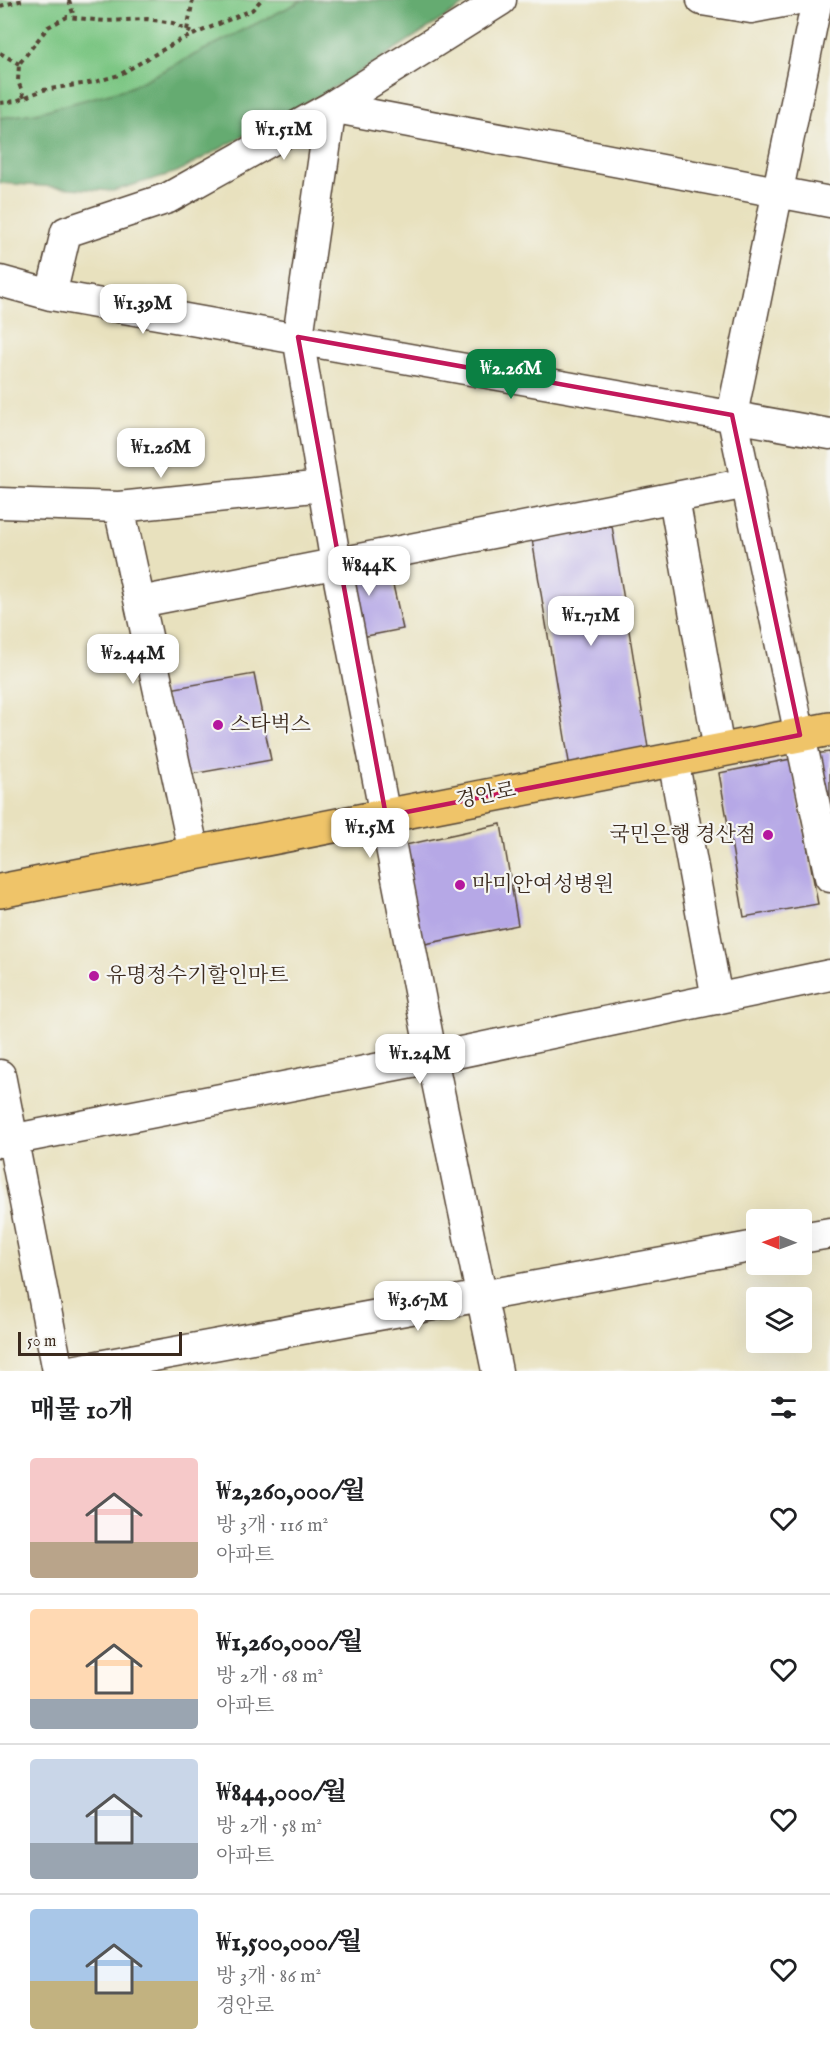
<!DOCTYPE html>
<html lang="ko">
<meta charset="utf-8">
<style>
body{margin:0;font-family:"IM FELL English","Noto Serif KR",serif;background:#f2f2f2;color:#202124;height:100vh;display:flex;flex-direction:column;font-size:22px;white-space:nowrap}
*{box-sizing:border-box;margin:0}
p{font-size:20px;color:#757577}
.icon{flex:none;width:33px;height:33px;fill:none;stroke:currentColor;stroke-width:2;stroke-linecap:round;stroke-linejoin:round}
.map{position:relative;height:1371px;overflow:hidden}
.details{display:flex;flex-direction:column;background:#fff;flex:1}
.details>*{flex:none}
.needle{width:39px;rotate:271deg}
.tools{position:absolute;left:746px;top:1209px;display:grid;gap:12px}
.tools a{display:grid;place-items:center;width:66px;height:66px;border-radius:6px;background:#fff;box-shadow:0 6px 24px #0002;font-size:30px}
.scale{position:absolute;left:18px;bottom:15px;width:164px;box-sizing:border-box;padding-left:6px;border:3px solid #3b2a1e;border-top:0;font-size:16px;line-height:21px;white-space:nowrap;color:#3b2a1e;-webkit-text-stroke:4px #f6f6f2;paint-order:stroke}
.price{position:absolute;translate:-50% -51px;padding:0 14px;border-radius:12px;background:#fff;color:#222;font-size:20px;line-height:39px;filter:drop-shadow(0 2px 3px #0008)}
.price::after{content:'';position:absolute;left:50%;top:36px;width:18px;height:14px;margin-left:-9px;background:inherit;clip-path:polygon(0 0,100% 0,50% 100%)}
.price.active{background:#0b8043;color:#fff}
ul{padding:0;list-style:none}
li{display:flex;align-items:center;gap:18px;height:150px;padding:0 30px}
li+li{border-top:2px solid #e0e0e0}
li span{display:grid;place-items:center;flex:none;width:168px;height:120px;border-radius:6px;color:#555}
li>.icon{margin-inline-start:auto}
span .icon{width:72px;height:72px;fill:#fffc;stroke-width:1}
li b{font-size:26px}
h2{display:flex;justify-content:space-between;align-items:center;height:72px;padding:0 30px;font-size:26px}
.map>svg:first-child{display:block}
.green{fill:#7cc683;stroke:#5c7850;stroke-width:1.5}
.forest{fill:#65ab71;stroke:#506a48;stroke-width:1.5}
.building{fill:#b6a8e6}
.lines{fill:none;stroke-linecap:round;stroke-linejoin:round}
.minor-casing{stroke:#554536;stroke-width:33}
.major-casing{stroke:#554536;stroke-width:36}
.path{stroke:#554536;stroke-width:4;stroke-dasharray:4.5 4.5;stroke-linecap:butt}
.minor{stroke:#fff;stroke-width:30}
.major{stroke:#efc469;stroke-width:33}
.marked{fill:none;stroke:#c2185b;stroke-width:4.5;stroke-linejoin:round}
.poi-dot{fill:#b5179e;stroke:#f6f6f2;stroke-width:2}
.labels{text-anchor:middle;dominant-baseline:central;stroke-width:4.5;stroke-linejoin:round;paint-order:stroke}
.poi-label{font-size:21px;fill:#3b2a1e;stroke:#f6f6f2;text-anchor:start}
.street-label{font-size:21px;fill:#3b2a1e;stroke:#f6f6f2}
</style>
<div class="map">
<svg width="830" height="1371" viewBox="0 0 830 1371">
<rect width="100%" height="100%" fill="#f6f6f2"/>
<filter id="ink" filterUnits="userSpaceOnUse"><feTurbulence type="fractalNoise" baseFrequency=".0167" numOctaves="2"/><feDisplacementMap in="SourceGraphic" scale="12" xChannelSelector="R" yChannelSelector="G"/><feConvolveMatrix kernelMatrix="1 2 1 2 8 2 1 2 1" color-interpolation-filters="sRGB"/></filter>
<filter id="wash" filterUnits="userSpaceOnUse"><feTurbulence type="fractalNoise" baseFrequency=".008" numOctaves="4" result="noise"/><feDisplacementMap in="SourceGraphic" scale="24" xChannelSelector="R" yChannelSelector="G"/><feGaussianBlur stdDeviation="1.35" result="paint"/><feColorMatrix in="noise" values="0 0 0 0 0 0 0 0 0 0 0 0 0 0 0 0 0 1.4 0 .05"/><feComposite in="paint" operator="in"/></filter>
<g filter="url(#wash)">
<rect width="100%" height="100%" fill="#e8e1be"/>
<!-- green -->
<path class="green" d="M0,0H303L129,88L36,113L0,118Z"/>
<!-- forest -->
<path class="forest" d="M303,0H472L342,83L177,172L113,191L0,183V118L36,113L129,88Z"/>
<g id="blocks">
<!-- building -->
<path class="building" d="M612,526L649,754L570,768L532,539Z
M386,554L403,629L351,639L336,564Z
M254,674L271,760L181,776L164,690Z
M830,752V830L812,754Z
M791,759L818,904L744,917L719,773Z
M501,824L518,925L420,945L401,846Z"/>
</g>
</g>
<g filter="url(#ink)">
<use href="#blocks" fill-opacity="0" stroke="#554536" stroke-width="1.5"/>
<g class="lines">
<defs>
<path id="minor" d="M702,0L751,8L793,0
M817,0L732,415L830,877
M0,281L51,295L830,434
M51,295L66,232L168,198L331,107L501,0
M674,498L719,750
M0,503L119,507L323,486
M119,507L194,853
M140,602L747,483
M673,759L717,999
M0,1075L58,1371
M0,1142L432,1058L830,975
M801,1238L830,1233
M71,1371L756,1246
M497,1371L432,1058L336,564L298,337L331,107L830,202"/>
<path id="major" d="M0,891L830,729"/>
</defs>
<!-- minor casing -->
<use href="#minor" class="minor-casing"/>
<!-- major casing -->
<use href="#major" class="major-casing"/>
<!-- path -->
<path class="path" d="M69,0L74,17
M0,6L23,0
M187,30L193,0
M0,53L19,64
M24,97L18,81L19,64L48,27L67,17L105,21L147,19L173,23L196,35
M0,103L16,101L43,90L95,82L119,75L178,41L252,10L261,0"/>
<!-- minor -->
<use href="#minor" class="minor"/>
<!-- major -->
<use href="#major" class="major"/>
</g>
</g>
<!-- marked area -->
<path class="marked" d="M298,337L732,415L800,735L386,816Z"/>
<!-- markers -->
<g class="poi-dot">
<circle cx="218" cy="725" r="6"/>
<circle cx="768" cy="835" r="6"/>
<circle cx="460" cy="885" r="6"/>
<circle cx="94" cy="976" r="6"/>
</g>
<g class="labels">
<!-- poi labels -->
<g class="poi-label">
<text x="230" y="725">스타벅스</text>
<text x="756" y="835" text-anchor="end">국민은행 경산점</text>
<text x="472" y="885">마미안여성병원</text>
<text x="106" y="976">유명정수기할인마트</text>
</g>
<!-- street labels -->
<g class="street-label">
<text transform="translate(486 796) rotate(-11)">경안로</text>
</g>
</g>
</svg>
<div class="tools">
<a><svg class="needle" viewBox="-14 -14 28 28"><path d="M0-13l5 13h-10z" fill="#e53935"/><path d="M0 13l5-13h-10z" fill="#757577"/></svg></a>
<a><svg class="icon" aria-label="layers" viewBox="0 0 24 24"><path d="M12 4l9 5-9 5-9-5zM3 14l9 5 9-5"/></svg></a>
</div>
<div class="scale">50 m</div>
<b class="price" style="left:284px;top:161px">₩1.51M</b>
<b class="price" style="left:143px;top:335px">₩1.39M</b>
<b class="price active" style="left:511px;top:400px">₩2.26M</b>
<b class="price" style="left:161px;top:479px">₩1.26M</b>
<b class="price" style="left:369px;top:597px">₩844K</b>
<b class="price" style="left:591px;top:647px">₩1.71M</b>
<b class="price" style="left:133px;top:685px">₩2.44M</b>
<b class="price" style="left:370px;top:859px">₩1.5M</b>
<b class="price" style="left:420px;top:1085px">₩1.24M</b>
<b class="price" style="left:418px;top:1332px">₩3.67M</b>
</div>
<section class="details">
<h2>매물 10개<svg class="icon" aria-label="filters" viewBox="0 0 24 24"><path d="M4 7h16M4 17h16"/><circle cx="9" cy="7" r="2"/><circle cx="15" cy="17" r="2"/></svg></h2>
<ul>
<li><span style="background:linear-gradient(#f6c9c9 70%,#b9a48a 0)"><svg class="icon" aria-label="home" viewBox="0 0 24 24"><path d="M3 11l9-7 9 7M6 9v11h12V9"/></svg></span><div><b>₩2,260,000/월</b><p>방 3개 · 116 m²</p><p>아파트</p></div><svg class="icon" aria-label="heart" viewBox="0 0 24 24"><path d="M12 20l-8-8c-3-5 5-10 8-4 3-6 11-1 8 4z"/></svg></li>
<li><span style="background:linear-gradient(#ffd9b3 75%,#9aa5b1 0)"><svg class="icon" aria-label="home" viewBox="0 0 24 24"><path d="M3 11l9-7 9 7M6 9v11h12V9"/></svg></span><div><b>₩1,260,000/월</b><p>방 2개 · 68 m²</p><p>아파트</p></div><svg class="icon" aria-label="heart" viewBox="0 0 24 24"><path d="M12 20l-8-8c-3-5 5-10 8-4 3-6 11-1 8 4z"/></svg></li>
<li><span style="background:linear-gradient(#c9d6e8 70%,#9aa5b1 0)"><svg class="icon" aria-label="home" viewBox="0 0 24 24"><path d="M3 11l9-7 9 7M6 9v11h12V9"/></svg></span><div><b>₩844,000/월</b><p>방 2개 · 58 m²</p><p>아파트</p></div><svg class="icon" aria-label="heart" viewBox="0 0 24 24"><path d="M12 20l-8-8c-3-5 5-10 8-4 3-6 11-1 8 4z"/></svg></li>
<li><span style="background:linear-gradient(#a9c7e8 60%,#c2b280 0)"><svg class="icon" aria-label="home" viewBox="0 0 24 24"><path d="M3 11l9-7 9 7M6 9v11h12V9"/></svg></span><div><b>₩1,500,000/월</b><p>방 3개 · 86 m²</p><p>경안로</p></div><svg class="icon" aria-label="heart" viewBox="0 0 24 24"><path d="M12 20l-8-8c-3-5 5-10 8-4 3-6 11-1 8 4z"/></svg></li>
</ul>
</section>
